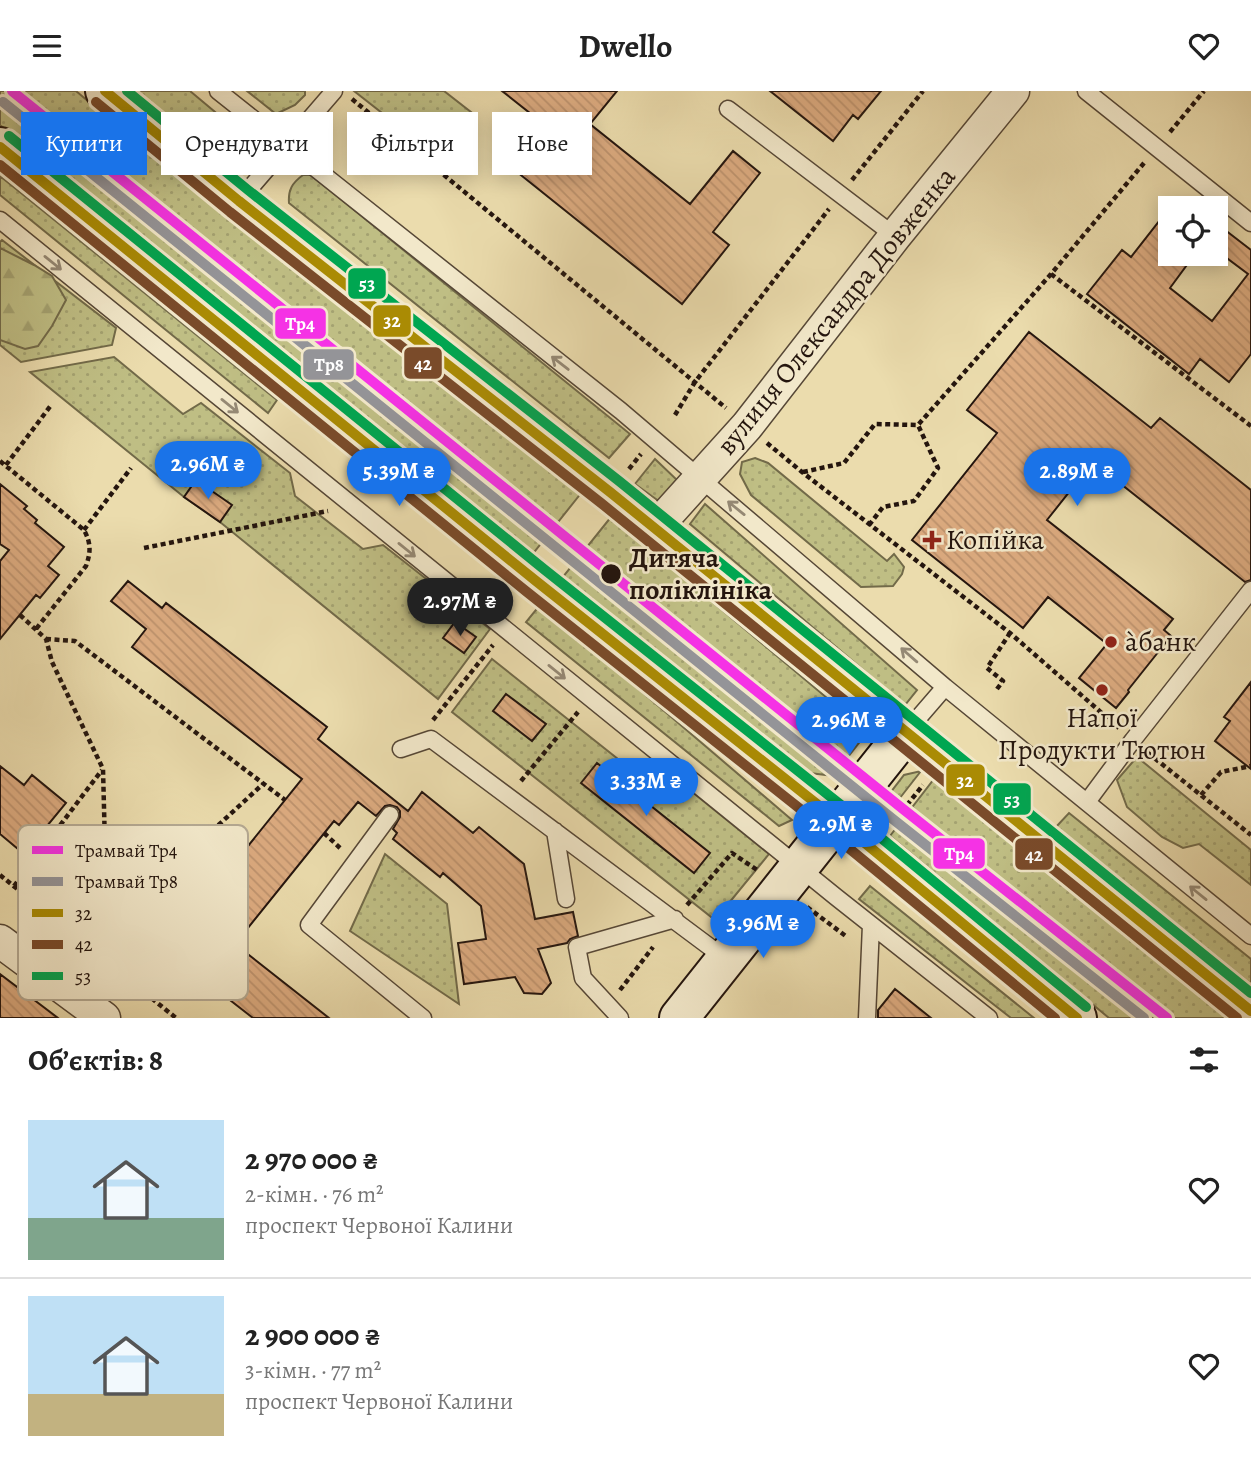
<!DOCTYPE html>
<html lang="uk">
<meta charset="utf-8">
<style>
body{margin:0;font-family:Alegreya,serif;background:#f2f2f2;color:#222;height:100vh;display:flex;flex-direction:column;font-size:26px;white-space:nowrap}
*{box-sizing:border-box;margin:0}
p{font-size:23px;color:#767676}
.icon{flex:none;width:38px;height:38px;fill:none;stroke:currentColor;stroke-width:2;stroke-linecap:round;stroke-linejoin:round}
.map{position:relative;height:927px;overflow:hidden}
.sheet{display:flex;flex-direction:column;background:#fff;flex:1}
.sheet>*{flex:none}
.banner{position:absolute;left:21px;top:21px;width:700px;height:63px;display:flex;gap:14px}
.fabs{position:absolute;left:1158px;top:105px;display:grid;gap:14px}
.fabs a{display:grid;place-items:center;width:70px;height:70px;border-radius:0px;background:#fff;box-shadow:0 4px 18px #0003;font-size:35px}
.price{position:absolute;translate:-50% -60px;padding:0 16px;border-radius:24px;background:#1a73e8;color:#fff;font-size:23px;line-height:46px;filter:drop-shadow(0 2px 4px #0008)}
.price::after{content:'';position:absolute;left:50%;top:42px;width:21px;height:16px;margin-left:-10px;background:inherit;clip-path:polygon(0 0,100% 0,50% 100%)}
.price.on{background:#222;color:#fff}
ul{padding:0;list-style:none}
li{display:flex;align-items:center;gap:21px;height:175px;padding:0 28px}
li+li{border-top:2px solid #e0e0e0}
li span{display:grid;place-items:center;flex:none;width:196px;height:140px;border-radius:0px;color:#555}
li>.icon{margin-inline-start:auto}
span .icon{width:84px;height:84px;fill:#fffc;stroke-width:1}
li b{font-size:30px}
h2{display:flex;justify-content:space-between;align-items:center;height:84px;padding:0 28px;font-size:30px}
.tag{padding:0 24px;border-radius:0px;background:#fff;box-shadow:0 4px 18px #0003;font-size:24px;line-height:63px}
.tag.on{background:#1a73e8;color:#fff}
header{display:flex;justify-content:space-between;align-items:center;height:91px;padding:0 28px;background:#fff;font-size:32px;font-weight:600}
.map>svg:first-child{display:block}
.grass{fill:url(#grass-dots);stroke:#726a49;stroke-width:2}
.forest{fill:url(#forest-firs);stroke:#726a49;stroke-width:2}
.building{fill:url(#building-back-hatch);stroke:#24150e;stroke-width:2}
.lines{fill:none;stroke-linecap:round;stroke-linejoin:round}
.lane-casing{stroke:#564736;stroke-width:19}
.street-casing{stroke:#564736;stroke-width:35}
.secondary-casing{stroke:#24150e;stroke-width:42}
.path{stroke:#24150e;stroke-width:4.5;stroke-dasharray:5 3.5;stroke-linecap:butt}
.lane{stroke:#f2e8ca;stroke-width:16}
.street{stroke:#f2e8ca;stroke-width:32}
.secondary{stroke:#f2e8ca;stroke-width:38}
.bus-1-casing{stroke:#f2e8ca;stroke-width:16}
.bus-2-casing{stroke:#f2e8ca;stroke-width:16}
.bus-3-casing{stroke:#f2e8ca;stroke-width:16}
.bus-1{stroke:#aa8b04;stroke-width:10}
.bus-2{stroke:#7a4b2a;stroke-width:10}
.bus-3{stroke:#00a651;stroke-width:10}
.tram-1-casing{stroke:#f2e8ca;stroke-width:16}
.tram-2-casing{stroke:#f2e8ca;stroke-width:16}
.tram-1{stroke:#f532e5;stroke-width:10}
.tram-2{stroke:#949498;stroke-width:10}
.oneway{stroke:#958975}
.poi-dot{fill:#8f2418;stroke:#f2e8ca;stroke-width:2.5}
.stop-dot{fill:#24150e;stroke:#f2e8ca;stroke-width:2.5}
.labels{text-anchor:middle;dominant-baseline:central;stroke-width:5;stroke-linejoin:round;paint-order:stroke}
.street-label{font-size:28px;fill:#24150e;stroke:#f2e8ca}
.poi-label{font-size:28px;fill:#24150e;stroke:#f2e8ca;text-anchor:start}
.stop-label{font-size:28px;font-weight:bold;fill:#24150e;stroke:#f2e8ca;text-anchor:start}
.key{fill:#f2e8ca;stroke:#b4a992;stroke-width:2}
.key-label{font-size:19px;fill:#24150e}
.line-badge{stroke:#f2e8ca;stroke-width:2.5}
.badge-label{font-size:19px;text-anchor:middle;font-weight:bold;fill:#fff}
</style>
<header><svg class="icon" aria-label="menu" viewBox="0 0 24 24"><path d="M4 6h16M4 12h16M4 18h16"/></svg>Dwello<svg class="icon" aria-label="heart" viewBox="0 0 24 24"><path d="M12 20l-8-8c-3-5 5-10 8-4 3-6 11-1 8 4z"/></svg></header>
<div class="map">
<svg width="1251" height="927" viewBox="0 0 1251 927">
<defs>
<pattern id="grass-dots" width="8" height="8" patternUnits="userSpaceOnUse" patternTransform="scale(1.75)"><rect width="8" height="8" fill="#bfbe84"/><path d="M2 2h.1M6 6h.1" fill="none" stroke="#a4a271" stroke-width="1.8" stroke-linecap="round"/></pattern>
<pattern id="forest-firs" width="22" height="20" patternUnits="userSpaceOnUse" patternTransform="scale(1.75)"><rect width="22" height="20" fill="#bfbe84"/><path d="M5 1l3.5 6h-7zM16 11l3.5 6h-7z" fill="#a4a271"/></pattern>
<pattern id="building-back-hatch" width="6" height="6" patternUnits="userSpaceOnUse" patternTransform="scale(1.75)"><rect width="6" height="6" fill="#dcab80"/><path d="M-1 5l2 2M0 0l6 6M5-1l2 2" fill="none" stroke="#bd926d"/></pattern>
</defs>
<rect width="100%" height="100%" fill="#ebdcad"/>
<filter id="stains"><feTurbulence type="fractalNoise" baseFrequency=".00286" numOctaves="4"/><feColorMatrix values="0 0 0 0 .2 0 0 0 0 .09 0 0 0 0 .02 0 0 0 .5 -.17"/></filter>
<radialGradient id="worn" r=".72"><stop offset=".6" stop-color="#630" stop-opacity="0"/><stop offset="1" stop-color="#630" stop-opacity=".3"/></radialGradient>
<!-- grass -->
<path class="grass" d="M0,0H76L204,108L582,401L531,465L0,34Z
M128,0H190L245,46C249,67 240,73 220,77Z
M247,0H305V4L295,14L276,23Z
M354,0H444L476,25L442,69Z
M303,84H311L630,343L609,367L289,112C288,99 292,92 303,84Z
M0,85L277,309L268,322L0,104Z
M2,149L116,237L112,254L21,271L0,254V151Z
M114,266L183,323L201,312L290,382L295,405L363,458L383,454L490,538L438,608L220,431L184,406L30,281Z
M755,367L768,372L887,470L894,463L904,476L902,483L893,495L861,496L751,404L740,383L742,371Z
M655,368L678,390L660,411L635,393Z
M705,413L917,599L905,614L690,433Z
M611,426L858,633L862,648L833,685L810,682L562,487Z
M540,514L792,729L779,735L526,531Z
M492,568L657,699L671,684L769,763L715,829L452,621Z
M1137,666L1251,759V794L1199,753L1183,757L1162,746L1127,716L1117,689Z
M921,680L878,735V736L874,723L904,684Z
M934,688L1228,927H1109L890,745Z
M1069,722L1251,868V893L1056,736Z
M385,763L447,813L459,913L350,840Z
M870,795L1034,927H1011L859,808Z"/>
<!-- forest -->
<path class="forest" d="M0,157L34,174L52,185L66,209L52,235L38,255L25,258L0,249Z"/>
<!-- building -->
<path class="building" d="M502,0H617L590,33L690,113L733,60L760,82L713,141L729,154L682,213L497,65L531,23Z
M770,0H881L858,28L853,24L833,50Z
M1171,115V163H1195L1170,197L1212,230L1248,183L1216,159V132L1251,159V263L1229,291L1200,268L1189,283L1087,203L1122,159L1131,166Z
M1029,241L1151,337L1160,327L1251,399V489L1245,491L1093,371L1047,429L1173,528L1164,539L1171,545L1128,599L1129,601L1116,617L1079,587L1107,553L1048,506L1023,537L912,449L997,342L967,319Z
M196,389L232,414L220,431L184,406Z
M0,393L27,415L24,418L37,429L35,432L64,456L48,475L59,484L40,507L36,504L0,548V470L9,459L0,453Z
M128,490L162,517L166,512L327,636L318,648L408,720L422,701L473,742L479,736L524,773L535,828L573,821L578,845L570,848L567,852L538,858L551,892L542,903L524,902L515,886L464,893L458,852L486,848L481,815L443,782L440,786L393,748L397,742L393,738L400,726V720L397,716L390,714L385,715L376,725L358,711L339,734L334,730L235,853L329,927H253L217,899L215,903L191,884L200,872L182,858L212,821L202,812L302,688L132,556L146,538L111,510Z
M455,531L476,546L464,562L443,547Z
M1251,591V678L1215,650L1230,630L1224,626Z
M506,603L546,633L532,650L493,620Z
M597,672L710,762L694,782L581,692Z
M0,675L24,694L32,684L66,712L24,763L0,743Z
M0,883L58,927H0Z
M895,898L931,927H878V919Z"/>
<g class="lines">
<defs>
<path id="lane" d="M218,0L621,320L945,596L1251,845
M1086,0L1251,132
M728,18L895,145
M239,110L334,0
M0,129L836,806L989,927
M907,640L945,596
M401,658L431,648L726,868
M1087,711L1133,649L1251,499
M390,724L309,834L423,927
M555,740L566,808
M620,927L583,887L577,856L675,828
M867,927L871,834"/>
<path id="street" d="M655,437L747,335L895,145L1013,0
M0,850L104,927"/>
<path id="secondary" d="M105,0L239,110L610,401L1251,920
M0,56L536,490L837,729L1077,927
M679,927L907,640"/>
</defs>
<!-- lane casing -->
<use href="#lane" class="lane-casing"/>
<!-- street casing -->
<use href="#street" class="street-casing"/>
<!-- secondary casing -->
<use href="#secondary" class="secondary-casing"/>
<!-- path -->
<path class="path" d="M352,8L726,317
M1170,41L1204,0
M852,89L923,0
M1051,183L1251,335
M675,324L695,291L829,118
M767,352L802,381L1010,542L1119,637
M0,370L84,439C91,452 91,461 86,475L36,538
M6,374L52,313
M629,378L641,363
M803,381L844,372L875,333L918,334L1051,183L1144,72
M869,434L883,416L914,410L938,377L918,334
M84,439L131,377
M144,457L328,420
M20,524L46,548L52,571L103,678L108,870
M46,548L75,550L285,709
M997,598L1003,590L987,577L1010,542
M433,629L493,554
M1148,662L1251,744
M521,690L578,621
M1201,704L1221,681L1251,675
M891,734L923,694
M324,742L340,757
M187,763L263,693
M0,784L176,927
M14,795L102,679
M687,814L732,762L757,779
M807,816L847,846
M620,899L653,856"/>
<!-- lane -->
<use href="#lane" class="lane"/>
<!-- street -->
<use href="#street" class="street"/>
<!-- secondary -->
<use href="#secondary" class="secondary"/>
<defs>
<path id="bus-1" d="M105,0L239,110L610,401L1251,920
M0,56L536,490L837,729L1077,927"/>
<path id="bus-2" d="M96,11L230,121L601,412L1237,927
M0,74L527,501L828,740L1055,927"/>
<path id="bus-3" d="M127,0L248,99L619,390L1251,902
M9,45L545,479L846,718L1086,916"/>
</defs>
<!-- bus-1 casing -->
<use href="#bus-1" class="bus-1-casing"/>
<!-- bus-2 casing -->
<use href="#bus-2" class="bus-2-casing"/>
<!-- bus-3 casing -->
<use href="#bus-3" class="bus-3-casing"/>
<!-- bus-1 -->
<use href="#bus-1" class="bus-1"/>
<!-- bus-2 -->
<use href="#bus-2" class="bus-2"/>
<!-- bus-3 -->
<use href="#bus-3" class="bus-3"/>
<defs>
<path id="tram-1" d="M12,0L903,718L1167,927"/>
<path id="tram-2" d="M3,11L894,729L1144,927"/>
</defs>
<!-- tram-1 casing -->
<use href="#tram-1" class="tram-1-casing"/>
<!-- tram-2 casing -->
<use href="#tram-2" class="tram-2-casing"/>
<!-- tram-1 -->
<use href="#tram-1" class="tram-1"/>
<!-- tram-2 -->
<use href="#tram-2" class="tram-2"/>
</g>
<!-- one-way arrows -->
<defs><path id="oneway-shaft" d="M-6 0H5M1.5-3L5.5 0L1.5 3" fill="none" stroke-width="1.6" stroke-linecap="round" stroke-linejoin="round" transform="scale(1.75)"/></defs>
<g class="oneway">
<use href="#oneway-shaft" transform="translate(53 172) rotate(39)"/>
<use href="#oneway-shaft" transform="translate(560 272) rotate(-142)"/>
<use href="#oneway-shaft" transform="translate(230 315) rotate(39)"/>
<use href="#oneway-shaft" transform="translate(736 417) rotate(-141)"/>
<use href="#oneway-shaft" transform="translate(407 459) rotate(39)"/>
<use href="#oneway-shaft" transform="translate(909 564) rotate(-139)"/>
<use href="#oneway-shaft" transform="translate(557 581) rotate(39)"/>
<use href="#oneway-shaft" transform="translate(1198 802) rotate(-141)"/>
</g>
<!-- markers -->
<g class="poi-dot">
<path d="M928.5 438.5h7v7h7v7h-7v7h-7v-7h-7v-7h7z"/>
<circle cx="1111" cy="551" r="7"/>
<circle cx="1102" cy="599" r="7"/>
</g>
<circle class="stop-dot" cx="611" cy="483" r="11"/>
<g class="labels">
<!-- street labels -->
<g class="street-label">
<text transform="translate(836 220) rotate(-51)">вулиця Олександра Довженка</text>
</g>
<!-- poi labels -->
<g class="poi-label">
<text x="946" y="449">Копійка</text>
<text x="1125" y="551">а̀банк</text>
<text x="1102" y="627" text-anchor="middle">Напої<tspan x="1102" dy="32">Продукти Тютюн</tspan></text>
</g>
<!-- stop labels -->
<g class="stop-label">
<text x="629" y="467">Дитяча<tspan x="629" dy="32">поліклініка</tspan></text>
</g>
</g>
<!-- legend -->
<rect x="18" y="734" width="230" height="175" rx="10" class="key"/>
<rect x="32" y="755" width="31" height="8" fill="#f532e5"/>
<rect x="32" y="786" width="31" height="9" fill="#949498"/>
<rect x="32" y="818" width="31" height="8" fill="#aa8b04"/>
<rect x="32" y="849" width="31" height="9" fill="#7a4b2a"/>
<rect x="32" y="881" width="31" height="8" fill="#00a651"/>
<g class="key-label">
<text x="75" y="766">Трамвай Тр4</text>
<text x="75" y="797">Трамвай Тр8</text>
<text x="75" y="829">32</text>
<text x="75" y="860">42</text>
<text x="75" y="892">53</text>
</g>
<g class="line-badge">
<rect x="347" y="176" width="40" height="33" rx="7" fill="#00a651"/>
<rect x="372" y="213" width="40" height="34" rx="7" fill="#aa8b04"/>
<rect x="274" y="216" width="53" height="33" rx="7" fill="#f532e5"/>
<rect x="403" y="255" width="40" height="34" rx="7" fill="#7a4b2a"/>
<rect x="302" y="257" width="53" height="33" rx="7" fill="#949498"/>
<rect x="945" y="672" width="41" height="34" rx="7" fill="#aa8b04"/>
<rect x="992" y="691" width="40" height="34" rx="7" fill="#00a651"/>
<rect x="932" y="746" width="54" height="33" rx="7" fill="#f532e5"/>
<rect x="1014" y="746" width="40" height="34" rx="7" fill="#7a4b2a"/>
</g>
<g class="badge-label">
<text x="367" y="199">53</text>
<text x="392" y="236">32</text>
<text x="300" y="239">Тр4</text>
<text x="423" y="279">42</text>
<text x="329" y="280">Тр8</text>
<text x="965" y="696">32</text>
<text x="1012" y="715">53</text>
<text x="959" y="769">Тр4</text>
<text x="1034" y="770">42</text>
</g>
<rect width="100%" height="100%" filter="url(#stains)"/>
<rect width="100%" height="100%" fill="url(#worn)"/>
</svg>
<div class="fabs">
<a><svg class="icon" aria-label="locate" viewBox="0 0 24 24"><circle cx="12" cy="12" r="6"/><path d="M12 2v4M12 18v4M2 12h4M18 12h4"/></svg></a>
</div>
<b class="price" style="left:208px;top:410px">2.96M ₴</b>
<b class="price" style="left:399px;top:417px">5.39M ₴</b>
<b class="price" style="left:1077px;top:417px">2.89M ₴</b>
<b class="price on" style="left:460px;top:547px">2.97M ₴</b>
<b class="price" style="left:849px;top:666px">2.96M ₴</b>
<b class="price" style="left:646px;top:727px">3.33M ₴</b>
<b class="price" style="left:841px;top:770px">2.9M ₴</b>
<b class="price" style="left:763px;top:869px">3.96M ₴</b>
<div class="banner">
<a class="tag on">Купити</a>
<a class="tag">Орендувати</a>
<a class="tag">Фільтри</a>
<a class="tag">Нове</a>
</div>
</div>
<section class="sheet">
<h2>Об’єктів: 8<svg class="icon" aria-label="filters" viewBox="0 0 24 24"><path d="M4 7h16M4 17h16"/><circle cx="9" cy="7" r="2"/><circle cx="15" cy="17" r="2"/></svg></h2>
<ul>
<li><span style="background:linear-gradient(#bfe0f5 70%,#7fa58c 0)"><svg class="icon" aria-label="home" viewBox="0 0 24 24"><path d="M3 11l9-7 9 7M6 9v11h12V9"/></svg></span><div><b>2 970 000 ₴</b><p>2-кімн. · 76 m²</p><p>проспект Червоної Калини</p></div><svg class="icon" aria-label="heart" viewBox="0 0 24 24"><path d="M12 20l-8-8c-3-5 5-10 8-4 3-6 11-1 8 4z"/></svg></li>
<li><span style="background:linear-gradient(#bfe0f5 70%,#c2b280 0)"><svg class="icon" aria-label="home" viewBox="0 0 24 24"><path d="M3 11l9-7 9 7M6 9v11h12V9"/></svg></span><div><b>2 900 000 ₴</b><p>3-кімн. · 77 m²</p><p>проспект Червоної Калини</p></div><svg class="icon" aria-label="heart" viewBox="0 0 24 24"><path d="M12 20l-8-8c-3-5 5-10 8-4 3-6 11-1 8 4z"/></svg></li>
</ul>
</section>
